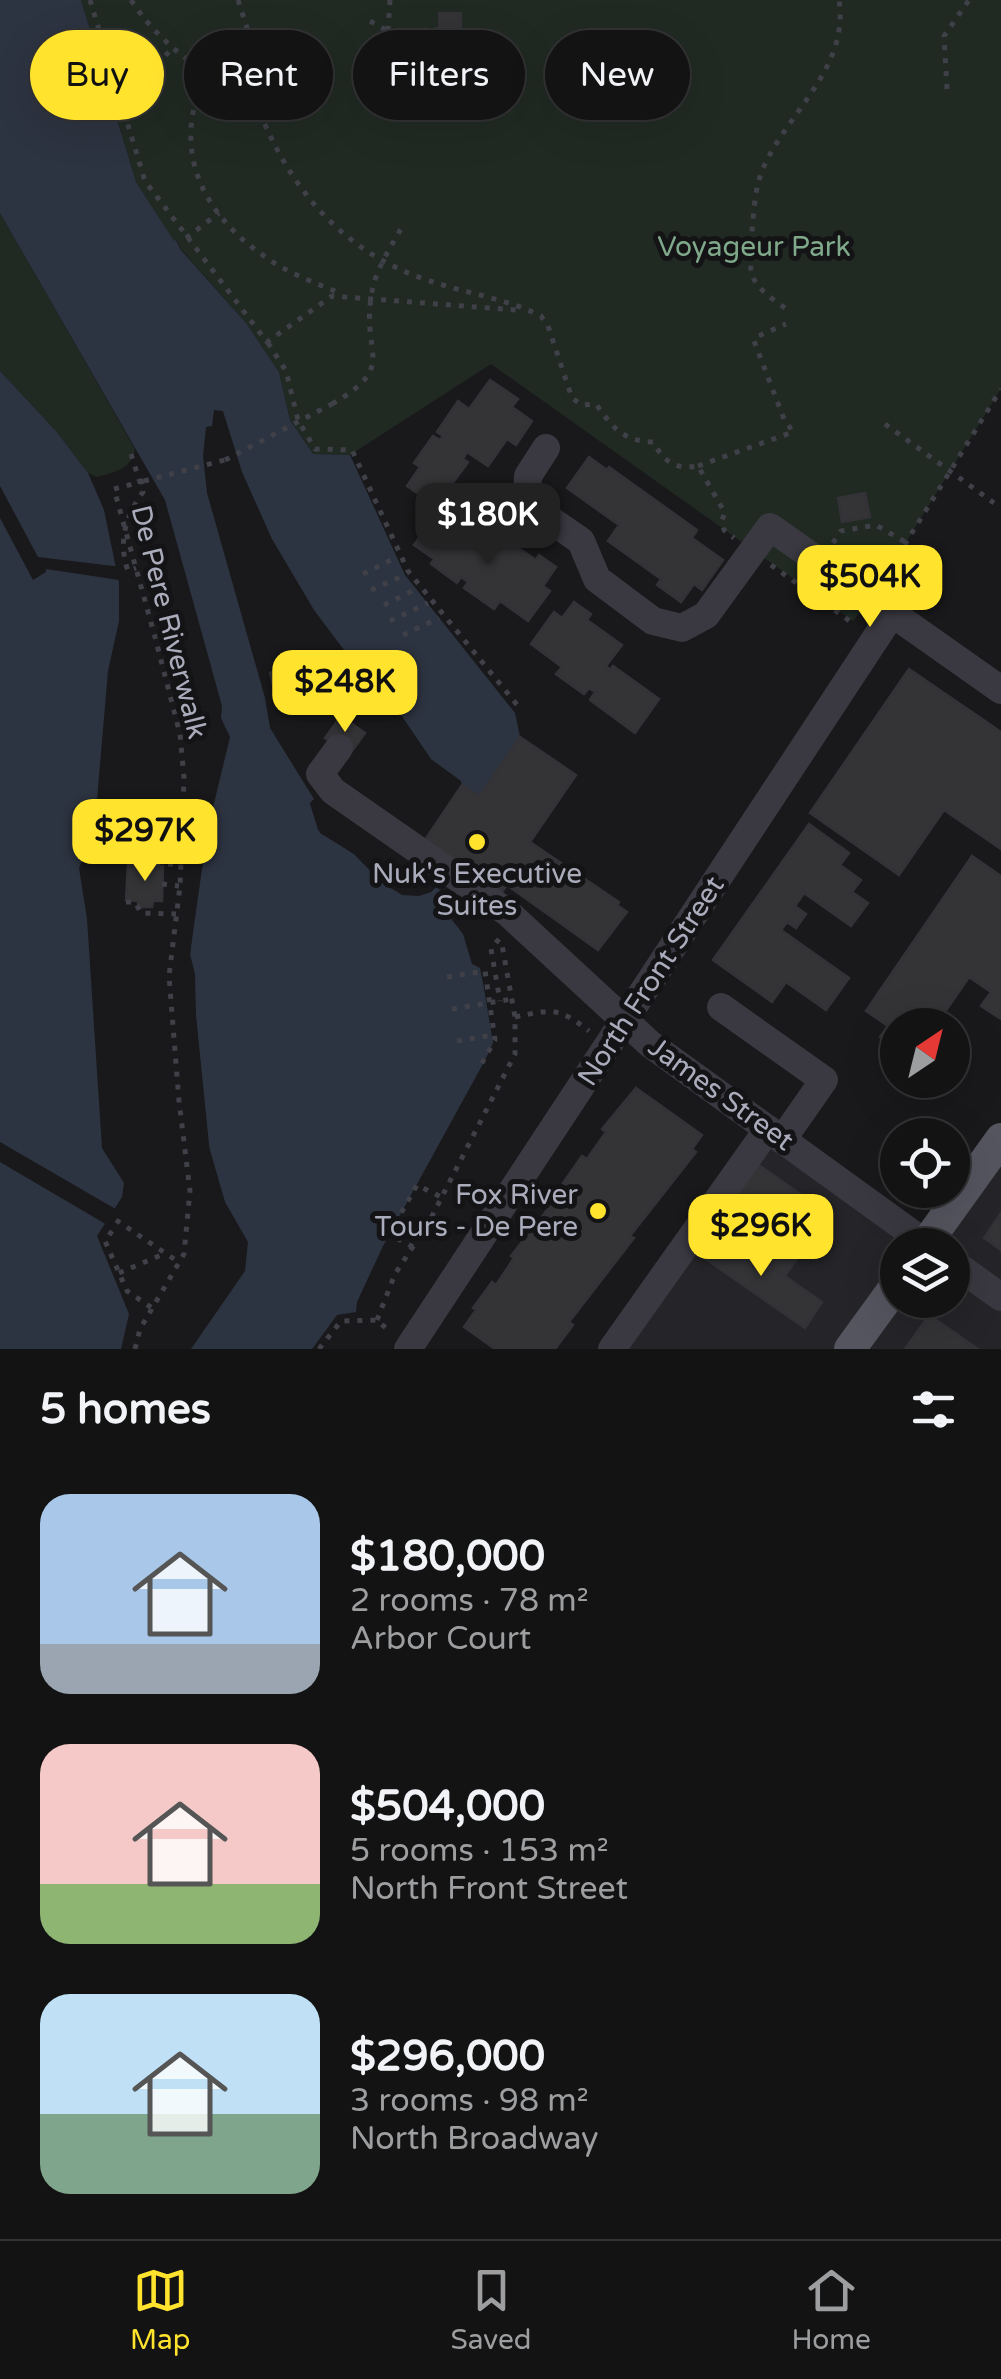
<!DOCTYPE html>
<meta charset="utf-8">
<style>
body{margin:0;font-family:"Varela Round",sans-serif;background:#202022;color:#f1f3f6;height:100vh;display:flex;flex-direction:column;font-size:38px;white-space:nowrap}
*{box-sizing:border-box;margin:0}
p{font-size:32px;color:#9d9ea0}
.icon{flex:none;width:55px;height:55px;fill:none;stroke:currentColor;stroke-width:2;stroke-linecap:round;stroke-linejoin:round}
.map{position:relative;height:1349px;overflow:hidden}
.sheet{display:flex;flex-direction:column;background:#131314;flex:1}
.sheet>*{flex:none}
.top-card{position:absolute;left:30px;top:30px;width:942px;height:90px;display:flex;gap:20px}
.needle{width:65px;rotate:35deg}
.buttons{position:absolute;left:880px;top:1008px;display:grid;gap:20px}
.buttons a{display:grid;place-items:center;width:90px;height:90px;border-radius:50%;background:#131314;box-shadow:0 10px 40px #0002,0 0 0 2px #323234;font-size:50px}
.price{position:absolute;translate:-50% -85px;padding:0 22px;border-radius:20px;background:#ffe32d;color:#111;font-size:32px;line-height:65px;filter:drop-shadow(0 2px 5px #0008)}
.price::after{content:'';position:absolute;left:50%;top:60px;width:30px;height:22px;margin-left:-15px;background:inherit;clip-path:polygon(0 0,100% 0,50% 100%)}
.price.on{background:#222;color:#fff}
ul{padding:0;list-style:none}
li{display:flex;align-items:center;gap:30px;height:250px;padding:0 40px}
li span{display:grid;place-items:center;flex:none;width:280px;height:200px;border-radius:30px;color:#555}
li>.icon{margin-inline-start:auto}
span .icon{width:120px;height:120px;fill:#fffc;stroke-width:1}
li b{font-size:42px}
h2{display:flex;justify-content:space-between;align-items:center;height:120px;padding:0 40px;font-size:42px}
.chip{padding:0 35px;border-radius:45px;background:#131314;box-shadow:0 10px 40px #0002,0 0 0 2px #323234;font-size:35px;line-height:90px}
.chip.on{background:#ffe32d;color:#111}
.tabs{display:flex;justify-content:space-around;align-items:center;height:140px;border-top:2px solid #323234;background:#131314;font-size:28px;color:#9d9ea0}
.tabs a{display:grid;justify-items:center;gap:5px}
.tabs .on{color:#ffe32d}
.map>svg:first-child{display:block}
.built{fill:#252428;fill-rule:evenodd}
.green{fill:#202a23}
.water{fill:#2d3441}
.pier{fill:#19191b}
.building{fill:#343437;stroke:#333237;stroke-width:2.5}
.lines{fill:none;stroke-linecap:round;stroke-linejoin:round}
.path{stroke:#3f4048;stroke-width:5;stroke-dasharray:5 8;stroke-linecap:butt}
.minor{stroke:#3a3941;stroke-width:28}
.major{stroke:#555560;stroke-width:32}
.path-bridge{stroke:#3f4048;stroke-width:5;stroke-dasharray:5 8;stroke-linecap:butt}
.poi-dot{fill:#ffe32d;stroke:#141416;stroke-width:4}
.labels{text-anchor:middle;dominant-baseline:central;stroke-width:10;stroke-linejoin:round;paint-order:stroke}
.park-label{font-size:28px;fill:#7fa98a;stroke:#141416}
.street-label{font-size:28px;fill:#aaacbc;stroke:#141416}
.poi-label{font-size:28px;fill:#aaacbc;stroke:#141416}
</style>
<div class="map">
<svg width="1001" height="1349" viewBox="0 0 1001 1349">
<rect width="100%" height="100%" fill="#19191b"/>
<!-- built -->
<path class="built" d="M768,1129L926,1243L1001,1139V1349H612ZM898,1245H952V1300H898Z"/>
<!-- green -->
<path class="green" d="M81,0H1001V389L872,597L853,621L491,364L350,455L313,454L290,420L279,372L246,323L180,248L177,240L174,242L136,182Z
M0,213L135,449C132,469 115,472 97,477L88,473L56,431L0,371Z"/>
<!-- water -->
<path class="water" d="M0,0H81L136,182L174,241L176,240L180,249L246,323L279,372L290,420L313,454L350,455L405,575L515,713L520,737L479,796L420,757L402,716L390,709L371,686L314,610L272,539L242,472L223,411L214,410L212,426L206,427L203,456L207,493L265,698L270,728L314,799L310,804L320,833L354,854L390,888L407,895L431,892L436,887L449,897L446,902L480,964L493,1043L480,1073L360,1299L356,1312L337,1315L312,1349H191L245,1271L248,1242L225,1202L211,1164L190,956L198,870L230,737L221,718L222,706L165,500L0,213Z
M0,371L56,431L88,473L104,510L127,622L115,671L100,840L86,872L115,1099L133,1194L122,1197L97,1236L129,1314L121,1349H0Z"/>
<!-- pier -->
<path class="pier" d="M0,486L38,557L122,567L132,621L120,672L108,774L105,840L91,873L92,887L112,933L115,952L120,1004V1098L131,1142L138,1193L122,1197L124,1183L102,1148L87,919L79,868L94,834L108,671L119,621V580L46,569V572L33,580L0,518Z
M393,703L431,759L461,781L462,785L451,800L444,787L416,760L397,719L387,713Z
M313,800L317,803L316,810L324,830L357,850L392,884L407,890L431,884L435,887L431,892L419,896L402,895L379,880L354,854L318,830L310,803Z
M208,815L214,816L202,869L190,954L195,974L196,1018L208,1143L225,1202L210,1180L201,1135L185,956L194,869Z
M449,897L454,898L456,917L478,944L485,962L498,1044L460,1128L389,1248L360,1315L356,1312L357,1302L383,1246L495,1042L480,968L472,964L463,934L445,911Z
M0,1142L119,1211L109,1226L0,1162Z"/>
<!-- building -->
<path class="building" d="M439,13H461V46H440Z
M490,380L518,399L512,407L532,421L516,445L507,439L488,466L467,452L463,459L468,462L436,506L407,486L420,467L414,463L433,436L440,440L443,436L437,432L458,401L469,409Z
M589,457L607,470L609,467L697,530L692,538L723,560L702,590L694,584L681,602L657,585L661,579L608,541L619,525L567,488Z
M865,493L870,517L842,522L838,498Z
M436,514L489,551L499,535L536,560L539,555L556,567L543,586L550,591L528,621L500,601L494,609L464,588L468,582L461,577L457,583L431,564L434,559L414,545Z
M574,602L591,614L587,620L622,645L606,666L610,670L613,666L659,699L635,733L590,700L595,692L589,688L584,694L556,674L562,667L531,644L554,612L562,618Z
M303,664L309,684L275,693L270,673Z
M909,669L1001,732V849L944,810L899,875L810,813Z
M341,716L365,733L349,755L325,738Z
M520,737L576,775L530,842L619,902L617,905L627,912L598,950L507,885L498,897L423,843L462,785L479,796Z
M809,824L849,853L840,865L861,880L852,892L868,903L851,926L804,893L795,906L806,914L796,928L787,922L781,930L849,978L826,1010L786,982L772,1002L713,960Z
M972,856L1001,876V1019L981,1006L991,992L969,977L936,1025H898V1049L880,1037L888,1026L866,1011Z
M128,864L163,866L162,901H153L152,907H138V901L126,900Z
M636,1088L702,1135L692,1149L696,1152L630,1236L634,1238L569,1322L573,1325L555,1349H495L464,1327L476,1310L473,1308L492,1282L496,1285L514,1258L511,1256L566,1186L563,1183L582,1156L587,1159L606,1132L602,1129Z
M753,1161L800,1194L756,1257L709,1224Z
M1001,1213V1250L984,1238Z
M785,1217L813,1236L784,1277L756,1257Z
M718,1230L822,1302L805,1328L700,1255Z
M929,1315L978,1349H905Z"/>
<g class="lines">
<!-- path -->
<path class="path" d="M90,0L145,181L267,342L332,296L516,310
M131,0C164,51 213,79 266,107
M238,0L269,96L263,120C296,197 349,255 430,281C466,293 507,299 541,316L548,326L572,398L582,405L596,404C612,427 623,441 653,442C664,461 674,470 698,466L725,513L722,520L724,530L734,538
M390,0L388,31L440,30
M370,21L388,31
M206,73C171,147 199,211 264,256C287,273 316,283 342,294
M947,89L944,36L969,0
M120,100L137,92L171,49
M186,238L219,213
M785,308C748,282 748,278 752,231C754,209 755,184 765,164C792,108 849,66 839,0
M268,343L286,371L298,420L315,449L352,450L408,571L518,706
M332,404C398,366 362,355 371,298C374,272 389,250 402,227
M885,424L994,503
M131,454L143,492C125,517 118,542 128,571L136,568
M698,466L793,432L784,419L754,341L756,337L786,324
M144,481L225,460
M833,543L841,531L876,525L905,542
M771,565L854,624
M363,574L397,557
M884,578L1001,389
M371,590L405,575
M384,605L416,589
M390,621L428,603
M403,635L439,618
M155,863L180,865
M162,884L179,886
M126,902H135L141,913L176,914
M499,939L491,949L500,1001
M447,977L485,971L495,1040L478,1070
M452,1009L512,999
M515,1017C553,1009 558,1007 589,1031
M457,1041L494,1035
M116,1220L180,1263
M112,1231L105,1241L127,1291L152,1308
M413,1247L389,1234L417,1185L441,1197
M119,1273L166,1253
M377,1320L395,1274L429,1222L515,1054V1017L502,945
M135,1349L140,1329L184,1254L190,1191L179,1101L169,976L180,886L184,778L180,734L155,637
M319,1349L341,1321L377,1320L388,1330"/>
<!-- minor -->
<path class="minor" d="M546,448L528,476L527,494L536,510L581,541L597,579L653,621L682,628L706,615L770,527L1001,690
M339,748L320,774L333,791L507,912L650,1044L928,1245
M721,1007L824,1080L782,1140
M952,1262L1001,1297
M408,1349L893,612
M612,1349L768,1129"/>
<!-- major -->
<path class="major" d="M925,1245L1001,1139
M850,1349L898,1283"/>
<!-- path-bridge -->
<path class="path-bridge" d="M225,460L332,404
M144,481L114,489L155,637"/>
</g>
<!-- markers -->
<g class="poi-dot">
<circle cx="477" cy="842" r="10"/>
<circle cx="598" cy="1211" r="10"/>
</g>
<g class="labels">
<!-- park labels -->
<g class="park-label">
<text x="754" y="247">Voyageur Park</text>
</g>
<!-- street labels -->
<g class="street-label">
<text transform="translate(169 622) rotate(76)">De Pere Riverwalk</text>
<text transform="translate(651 981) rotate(-57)">North Front Street</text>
<text transform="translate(721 1094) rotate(36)">James Street</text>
</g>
<!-- poi labels -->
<g class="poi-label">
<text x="477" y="874">Nuk's Executive<tspan x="477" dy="32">Suites</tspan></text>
<text x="578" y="1195" text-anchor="end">Fox River<tspan x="578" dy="32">Tours - De Pere</tspan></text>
</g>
</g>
</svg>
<div class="buttons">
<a><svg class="needle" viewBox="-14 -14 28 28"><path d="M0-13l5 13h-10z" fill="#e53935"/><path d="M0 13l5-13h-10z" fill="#9d9ea0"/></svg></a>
<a><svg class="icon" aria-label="locate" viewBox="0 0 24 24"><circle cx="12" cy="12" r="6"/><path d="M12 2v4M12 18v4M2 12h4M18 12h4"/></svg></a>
<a><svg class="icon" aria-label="layers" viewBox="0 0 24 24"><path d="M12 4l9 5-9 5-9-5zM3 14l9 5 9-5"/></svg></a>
</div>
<b class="price on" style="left:488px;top:568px">$180K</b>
<b class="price" style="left:870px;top:630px">$504K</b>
<b class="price" style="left:345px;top:735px">$248K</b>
<b class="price" style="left:145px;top:884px">$297K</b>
<b class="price" style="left:761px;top:1279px">$296K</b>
<div class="top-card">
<a class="chip on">Buy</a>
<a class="chip">Rent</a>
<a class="chip">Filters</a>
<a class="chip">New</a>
</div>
</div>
<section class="sheet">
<h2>5 homes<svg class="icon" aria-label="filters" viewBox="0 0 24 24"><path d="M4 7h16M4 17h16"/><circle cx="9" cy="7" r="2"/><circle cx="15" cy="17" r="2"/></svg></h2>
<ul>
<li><span style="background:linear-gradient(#a9c7e8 75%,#9aa5b1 0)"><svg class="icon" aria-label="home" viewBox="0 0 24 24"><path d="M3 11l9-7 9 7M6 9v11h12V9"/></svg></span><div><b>$180,000</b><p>2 rooms · 78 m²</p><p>Arbor Court</p></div></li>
<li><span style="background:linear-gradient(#f6c9c9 70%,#8fb573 0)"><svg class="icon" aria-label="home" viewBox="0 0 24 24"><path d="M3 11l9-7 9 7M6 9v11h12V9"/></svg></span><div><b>$504,000</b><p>5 rooms · 153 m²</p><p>North Front Street</p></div></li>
<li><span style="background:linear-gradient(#bfe0f5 60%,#7fa58c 0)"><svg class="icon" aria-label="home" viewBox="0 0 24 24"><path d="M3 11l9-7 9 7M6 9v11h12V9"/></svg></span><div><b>$296,000</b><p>3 rooms · 98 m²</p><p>North Broadway</p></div></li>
</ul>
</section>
<nav class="tabs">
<a class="on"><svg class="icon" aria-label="map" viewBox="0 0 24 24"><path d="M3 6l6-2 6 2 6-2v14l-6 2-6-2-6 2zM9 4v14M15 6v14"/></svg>Map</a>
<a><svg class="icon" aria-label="saved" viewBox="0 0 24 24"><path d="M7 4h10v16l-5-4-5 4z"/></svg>Saved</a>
<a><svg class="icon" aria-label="home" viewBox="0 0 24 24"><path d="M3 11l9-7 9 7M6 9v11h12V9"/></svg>Home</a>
</nav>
